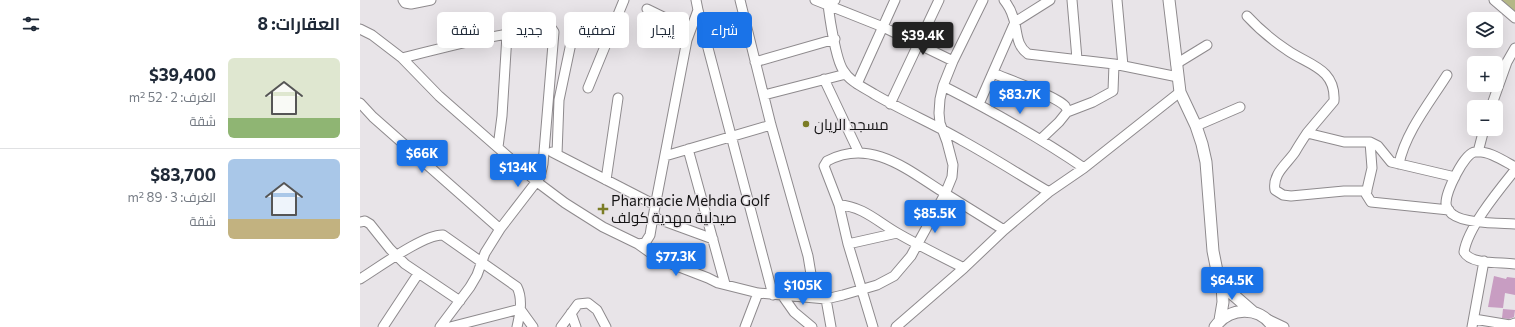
<!DOCTYPE html>
<html lang="ar">
<meta charset="utf-8">
<style>
body{margin:0;font-family:Commissioner,Cairo,sans-serif;background:#f2f2f3;color:#1f2937;direction:rtl;height:100vh;display:flex;flex-direction:column;font-size:15px;white-space:nowrap}
*{box-sizing:border-box;margin:0}
p{font-size:13px;color:#747a83}
.icon{flex:none;width:22px;height:22px;fill:none;stroke:currentColor;stroke-width:2;stroke-linecap:round;stroke-linejoin:round}
.map{position:relative;flex:1;overflow:hidden;direction:ltr}
.sheet{display:flex;flex-direction:column;background:#fff;width:360px}
.sheet>*{flex:none}
.top-card{position:absolute;left:12px;top:12px;width:380px;height:36px;direction:rtl;display:flex;gap:8px}
.buttons{position:absolute;left:1107px;top:12px;display:grid;gap:8px}
.buttons a{display:grid;place-items:center;width:36px;height:36px;border-radius:6px;background:#fff;box-shadow:0 4px 16px #0002;font-size:20px}
.price{position:absolute;translate:-50% -34px;padding:0 9px;border-radius:4px;background:#1a73e8;color:#fff;font-size:13px;line-height:26px;filter:drop-shadow(0 1px 2px #0008)}
.price::after{content:'';position:absolute;left:50%;top:24px;width:12px;height:9px;margin-left:-6px;background:inherit;clip-path:polygon(0 0,100% 0,50% 100%)}
.price.selected{background:#222;color:#fff}
ul{padding:0;list-style:none}
li{display:flex;align-items:center;gap:12px;height:100px;padding:0 20px}
li+li{border-top:1px solid #e0e1e3}
li span{display:grid;place-items:center;flex:none;width:112px;height:80px;border-radius:6px;color:#555}
li>.icon{margin-inline-start:auto}
span .icon{width:48px;height:48px;fill:#fffc;stroke-width:1}
li b{font-size:17px}
h2{display:flex;justify-content:space-between;align-items:center;height:48px;padding:0 20px;font-size:17px}
.tag{padding:0 14px;border-radius:6px;background:#fff;box-shadow:0 4px 16px #0002;font-size:14px;line-height:36px}
.tag.selected{background:#1a73e8;color:#fff}
main{display:flex;flex:1;min-height:0}
.map>svg:first-child{display:block}
.green{fill:#b4b786}
.building{fill:#c89dc2}
.lines{fill:none;stroke-linecap:round;stroke-linejoin:round}
.minor-casing{stroke:#8e8a8d;stroke-width:11}
.tertiary-casing{stroke:#8e8a8d;stroke-width:13}
.minor{stroke:#fff;stroke-width:9}
.tertiary{stroke:#fff;stroke-width:11}
.poi-dot{fill:#7b7c25;stroke:#e8e4e8;stroke-width:1.5}
.labels{text-anchor:middle;dominant-baseline:central;stroke-width:3;stroke-linejoin:round;paint-order:stroke}
.poi-label{font-size:15px;fill:#151415;stroke:#e8e4e8;text-anchor:start}
</style>
<main>
<div class="map">
<svg width="1155" height="327" viewBox="0 0 1155 327">
<rect width="100%" height="100%" fill="#e8e4e8"/>
<!-- green -->
<path class="green" d="M1130,0H1155V20Z"/>
<!-- building -->
<path class="building" d="M1134,276L1146,279L1147,277L1155,278V295L1145,293L1143,308L1128,307Z
M1143,309L1155,310L1154,317L1149,319L1142,318Z"/>
<g class="lines">
<defs>
<path id="minor" d="M43,0L45,3L51,4L71,0
M380,0L411,125L448,256L455,298
M455,0L523,27L593,61
M475,0L468,5C470,20 476,59 483,70C490,82 503,87 514,94C543,111 574,124 603,141C632,157 660,175 689,192
M644,0C648,5 651,10 653,17C658,30 655,45 668,54L754,64L818,77
M712,0L717,59
M757,0L763,66
M1134,0L1155,18
M287,9L330,30
M338,10L413,295
M887,16C899,29 912,40 927,50C948,65 976,68 974,101L947,133
M0,29L12,35L42,58L79,96L177,182L205,203L243,227L278,244L292,254L304,261L348,278L358,283L398,293L466,299L483,295L517,285L534,276L551,256L585,194L592,177L593,165L587,142L580,123L579,113L580,99L583,86L593,61L623,0
M42,58C90,46 140,33 189,28L192,29L194,32L183,164L180,177L140,229L125,253L117,275L110,287L80,327
M395,62L475,39
M816,64L847,45
M633,73C647,79 696,96 705,106C707,109 707,109 707,112L699,122L681,139
M464,79L499,153
M497,84L535,0
M583,86C632,111 679,137 724,168
M228,88L264,0
M404,95L486,74
M0,103L13,117L140,229
M530,104L579,0
M619,104L655,22L690,0
M1131,107L1147,62L1155,48
M707,112L733,102L753,91L754,64
M836,126L880,107
M1010,142L1012,168L1006,194L1011,202L1089,210
M138,147L142,116L147,35
M328,149L365,284
M192,152L295,205
M1118,152L1124,129
M197,154L199,100L215,24
M305,156L411,125
M1039,164C1045,133 1070,102 1087,75
M1155,167C1144,161 1128,150 1115,152C1104,153 1086,192 1086,203C1086,207 1089,211 1092,214C1105,224 1139,223 1155,224
M1155,170C1139,190 1108,227 1104,252C1111,265 1141,262 1155,264
M246,180L258,98
M1007,191H984L931,196L923,195L915,190C912,174 927,164 935,152C939,145 943,139 947,133L984,142H1010L1018,146L1031,162L1095,177
M479,205C503,206 519,223 539,234C560,246 582,257 604,268
M293,217L353,239
M0,222L5,221L10,224L30,249L45,264L100,301
M278,244L285,243L290,235L293,217L327,40L338,10L336,0
M488,244L537,233
M0,279C18,268 64,234 83,235L157,287C163,299 160,314 157,327
M422,295L434,312L452,327
M466,299L471,327
M211,313L216,327
M907,319L924,327
M1114,319L1150,325L1155,323
M23,327L58,274
M90,327L160,309L173,327
M201,327L218,304L228,303L237,310L246,327
M385,327L398,293
M513,327L488,244L479,205L464,166L467,161C512,137 550,172 586,194C605,206 625,218 644,230
M536,327L604,268L644,230L689,192L724,168L820,92
M1112,327L1124,261"/>
<path id="tertiary" d="M809,0L820,92L836,126L842,144L846,162L853,251L857,271L862,285L863,302L860,320
M862,285L893,312
M855,327C869,307 899,305 913,327"/>
</defs>
<!-- minor casing -->
<use href="#minor" class="minor-casing"/>
<!-- tertiary casing -->
<use href="#tertiary" class="tertiary-casing"/>
<!-- minor -->
<use href="#minor" class="minor"/>
<!-- tertiary -->
<use href="#tertiary" class="tertiary"/>
</g>
<!-- markers -->
<g class="poi-dot">
<circle cx="446" cy="124" r="4"/>
<path d="M241 203h4v4h4v4h-4v4h-4v-4h-4v-4h4z"/>
</g>
<g class="labels">
<!-- poi labels -->
<g class="poi-label">
<text x="454" y="124">مسجد الريان</text>
<text x="251" y="200">Pharmacie Mehdia Golf<tspan x="251" dy="17">صيدلية مهدية كولف</tspan></text>
</g>
</g>
</svg>
<div class="buttons">
<a><svg class="icon" aria-label="layers" viewBox="0 0 24 24"><path d="M12 4l9 5-9 5-9-5zM3 14l9 5 9-5"/></svg></a>
<a>+</a>
<a>−</a>
</div>
<b class="price selected" style="left:563px;top:56px">$39.4K</b>
<b class="price" style="left:660px;top:115px">$83.7K</b>
<b class="price" style="left:62px;top:174px">$66K</b>
<b class="price" style="left:158px;top:188px">$134K</b>
<b class="price" style="left:575px;top:234px">$85.5K</b>
<b class="price" style="left:316px;top:277px">$77.3K</b>
<b class="price" style="left:872px;top:301px">$64.5K</b>
<b class="price" style="left:443px;top:306px">$105K</b>
<div class="top-card">
<a class="tag selected">شراء</a>
<a class="tag">إيجار</a>
<a class="tag">تصفية</a>
<a class="tag">جديد</a>
<a class="tag">شقة</a>
</div>
</div>
<section class="sheet">
<h2>العقارات: 8<svg class="icon" aria-label="filters" viewBox="0 0 24 24"><path d="M4 7h16M4 17h16"/><circle cx="9" cy="7" r="2"/><circle cx="15" cy="17" r="2"/></svg></h2>
<ul>
<li><span style="background:linear-gradient(#dfe7d0 75%,#8fb573 0)"><svg class="icon" aria-label="home" viewBox="0 0 24 24"><path d="M3 11l9-7 9 7M6 9v11h12V9"/></svg></span><div><b>$39,400</b><p>الغرف: 2 · 52 m²</p><p>شقة</p></div></li>
<li><span style="background:linear-gradient(#a9c7e8 75%,#c2b280 0)"><svg class="icon" aria-label="home" viewBox="0 0 24 24"><path d="M3 11l9-7 9 7M6 9v11h12V9"/></svg></span><div><b>$83,700</b><p>الغرف: 3 · 89 m²</p><p>شقة</p></div></li>
</ul>
</section>
</main>
